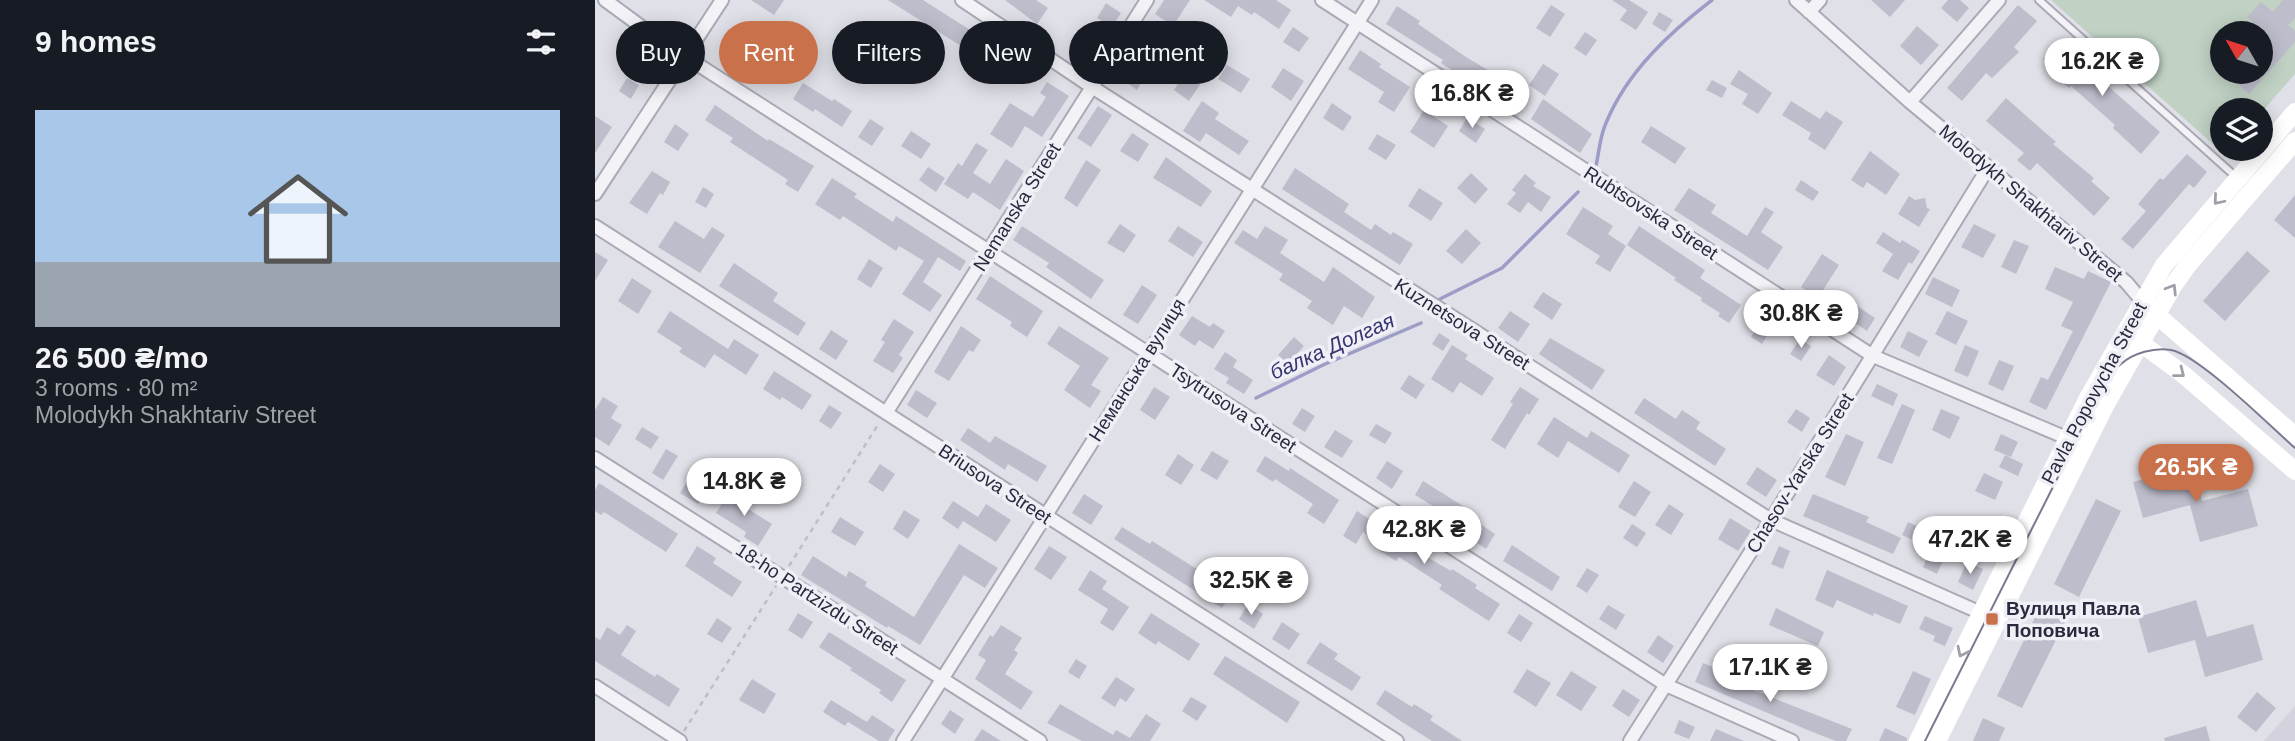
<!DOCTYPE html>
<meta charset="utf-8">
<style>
body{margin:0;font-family:Arial,sans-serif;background:#242831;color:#f1f3f6;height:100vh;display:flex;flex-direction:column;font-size:26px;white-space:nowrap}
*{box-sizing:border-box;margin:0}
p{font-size:23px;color:#9ea1a6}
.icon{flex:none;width:38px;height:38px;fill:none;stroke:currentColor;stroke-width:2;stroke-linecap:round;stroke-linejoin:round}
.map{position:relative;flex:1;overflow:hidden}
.drawer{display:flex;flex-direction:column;background:#171b24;width:595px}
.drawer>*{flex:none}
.top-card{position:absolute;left:21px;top:21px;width:665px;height:63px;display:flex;gap:14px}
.needle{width:46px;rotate:309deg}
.controls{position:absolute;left:1615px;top:21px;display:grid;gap:14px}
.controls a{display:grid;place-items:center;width:63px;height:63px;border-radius:50%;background:#171b24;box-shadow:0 4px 18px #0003;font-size:35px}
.price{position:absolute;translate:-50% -60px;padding:0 16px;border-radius:24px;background:#fff;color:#222;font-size:23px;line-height:46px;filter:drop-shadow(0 2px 4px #0008)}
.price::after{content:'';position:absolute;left:50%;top:42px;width:21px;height:16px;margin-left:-10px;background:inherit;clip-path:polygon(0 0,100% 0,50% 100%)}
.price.on{background:#c8714a;color:#fff}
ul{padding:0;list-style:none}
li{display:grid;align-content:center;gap:14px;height:371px;padding:0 35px}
li span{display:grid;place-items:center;height:217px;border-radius:0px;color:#555}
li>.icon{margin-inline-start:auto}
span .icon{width:126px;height:126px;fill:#fffc;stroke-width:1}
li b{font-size:30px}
h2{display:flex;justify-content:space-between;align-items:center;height:84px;padding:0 35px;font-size:30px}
.chip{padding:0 24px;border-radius:32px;background:#171b24;box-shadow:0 4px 18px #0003;font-size:24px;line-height:63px}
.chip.on{background:#c8714a;color:#fff}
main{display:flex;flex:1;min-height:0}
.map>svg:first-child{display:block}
.built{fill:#d3d2dd}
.green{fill:#c1d2c5;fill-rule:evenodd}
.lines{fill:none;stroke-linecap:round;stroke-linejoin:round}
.stream{stroke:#9c9dc7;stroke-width:3.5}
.building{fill:#bebdcb}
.lane-casing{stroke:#aaa9b5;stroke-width:10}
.street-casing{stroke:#aaa9b5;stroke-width:16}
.path{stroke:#bfbec7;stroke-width:2.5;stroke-dasharray:5 5;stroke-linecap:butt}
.lane{stroke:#f3f2f7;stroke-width:6}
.street{stroke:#f3f2f7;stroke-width:12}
.secondary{stroke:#fff;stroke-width:18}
.tram{stroke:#7c7a91;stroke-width:2}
.oneway{stroke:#a09fa9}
.poi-dot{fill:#c8714a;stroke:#efeff6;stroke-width:2.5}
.labels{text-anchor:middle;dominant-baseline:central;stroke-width:7;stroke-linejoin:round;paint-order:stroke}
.street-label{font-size:19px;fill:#2b293f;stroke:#efeff6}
.poi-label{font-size:19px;font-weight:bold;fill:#2b293f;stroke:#efeff6;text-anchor:start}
.water-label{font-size:21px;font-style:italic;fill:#363571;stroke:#efeff6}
</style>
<main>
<section class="drawer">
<h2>9 homes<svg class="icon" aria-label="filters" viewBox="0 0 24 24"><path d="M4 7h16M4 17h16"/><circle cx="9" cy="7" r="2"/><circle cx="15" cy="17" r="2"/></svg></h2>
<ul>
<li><span style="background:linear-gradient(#a9c7e8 70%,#9aa5b1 0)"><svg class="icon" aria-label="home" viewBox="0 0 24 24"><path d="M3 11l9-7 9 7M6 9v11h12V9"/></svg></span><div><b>26 500 ₴/mo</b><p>3 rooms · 80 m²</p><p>Molodykh Shakhtariv Street</p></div></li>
</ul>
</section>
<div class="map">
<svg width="1700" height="741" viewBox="0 0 1700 741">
<rect width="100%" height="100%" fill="#e0e0e8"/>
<!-- built -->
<path class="built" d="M1700,706V741H1669L1684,724Z"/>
<!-- green -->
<path class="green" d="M1456,0H1700V74L1666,113V110H1628V149H1634L1629,154ZM1628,33H1666V72H1628Z"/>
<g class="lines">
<!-- stream -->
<path class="stream" d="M1001,166C1004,152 1005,136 1011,123C1032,72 1074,33 1117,0
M841,301L907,268L983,192
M661,398L728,365L826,323"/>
</g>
<!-- building -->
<path class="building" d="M156,0H189L179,15Z
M293,0H328L397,44L383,65L370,57L374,51Z
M410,0H441L453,8L442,24Z
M569,0H595L578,26L560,14Z
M609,0H681L696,10L684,29L659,12L657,15L643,6L636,17Z
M1017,0H1034L1053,12L1041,30L1025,20L1032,10Z
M1276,0H1310L1295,17Z
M1353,0H1365L1374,8L1362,22L1346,8Z
M1688,0H1700V18L1693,25L1700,31V42L1654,94L1629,72H1666V29L1652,17L1666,2L1678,12Z
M511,3L526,13L517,27L502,18Z
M956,5L970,14L955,37L941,28Z
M1423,5L1442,21L1419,47L1424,52L1397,78L1391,73L1367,101L1352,88Z
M802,6L825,21L823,24L871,57L916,84L905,101L846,63L848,60L791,24Z
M1064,12L1078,20L1070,32L1057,24Z
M146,22L157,29L151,38L163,46L154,60L130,45Z
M1322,26L1344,45L1326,65L1305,46Z
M698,27L714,38L704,52L688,42Z
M990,32L1002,40L991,56L979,48Z
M488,35L506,45L496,60L479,49Z
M1463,42L1565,132L1546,154L1518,128L1520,125L1476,86L1474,88L1459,75L1463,71L1448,59Z
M765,50L786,64L784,67L815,87L799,112L783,102L789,92L753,69Z
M537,59L554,70L542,90L525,78Z
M948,64L964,74L950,96L934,85Z
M632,65L655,79L646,93L623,79Z
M688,68L709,81L696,101L676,87Z
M1144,70L1177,93L1163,114L1147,104L1153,94L1135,84Z
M590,72L606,83L594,101L579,90Z
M32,78L44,85L36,99L24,91Z
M1117,80L1132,88L1127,98L1111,90Z
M452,82L474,96L447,137L430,126L417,148L395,134L415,103L438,117L451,97L445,93Z
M208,83L237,101L239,99L257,111L247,127L220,109L218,112L198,99Z
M1411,98L1461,142L1458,144L1499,178L1496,181L1515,198L1499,216L1442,163L1435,171L1422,160L1429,153L1391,121Z
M948,99L997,134L985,153L936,119Z
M607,101L624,113L620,119L654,141L644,155L611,133L605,142L588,131Z
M1196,101L1225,119L1231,111L1248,122L1230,150L1213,139L1216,133L1187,115Z
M737,103L757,117L748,131L728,118Z
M120,105L173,141L174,139L219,166L203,192L190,184L193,180L135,142L138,138L110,120Z
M503,106L517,115L496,147L482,138Z
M829,110L853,126L839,148L815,132Z
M0,116L17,127L0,153Z
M872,118L890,129L881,143L864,131Z
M275,119L289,128L277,146L263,137Z
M80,124L94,134L83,151L69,142Z
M1056,126L1091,148L1080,164L1046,142Z
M316,131L336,144L326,159L306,146Z
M537,133L554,144L543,162L525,151Z
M782,134L801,145L791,160L773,149Z
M381,143L393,150L378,173L395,184L411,159L429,171L405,210L378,192L373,199L349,184L363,163L367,166Z
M1275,151L1305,174L1291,195L1272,182L1268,188L1256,180Z
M1592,154L1612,172L1599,188L1594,184L1538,249L1526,239L1551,211L1543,204L1565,178L1568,180Z
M571,157L617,191L606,207L558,178Z
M491,160L506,170L482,207L469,198Z
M333,167L350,178L341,192L324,180Z
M700,168L754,204L749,212L776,230L780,224L796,235L798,232L818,244L805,265L687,189Z
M57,171L75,182L68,195L65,193L52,214L34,203Z
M876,173L893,189L880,204L862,188Z
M930,174L941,183L938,186L956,197L946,212L933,202L925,213L912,204L921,193L917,190Z
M237,178L262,194L259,197L298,222L301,216L371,261L365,271L343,257L328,282L347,295L335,312L307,294L329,261L304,246L301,251L248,216L245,220L220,204Z
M1206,180L1224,192L1218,201L1200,190Z
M108,187L119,194L111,208L100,202Z
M824,188L848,203L836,221L813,206Z
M1094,188L1121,205L1116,213L1152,236L1170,207L1179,212L1166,232L1188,247L1173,270L1079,210Z
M1700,195V238L1679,220Z
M1314,196L1320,200L1330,198L1332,208L1335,209L1324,227L1303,214Z
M988,207L1018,226L1013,234L1031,246L1015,272L1000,263L1005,256L971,234Z
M80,221L109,239L117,227L130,235L105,273L63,247Z
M525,224L541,235L529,253L512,243Z
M1379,224L1401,235L1388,258L1366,247Z
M427,226L509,280L496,299L451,267L454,263L418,240Z
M583,226L608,242L598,257L573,241Z
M670,226L693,240L685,253L729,282L738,267L780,297L767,318L749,306L738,325L712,308L717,301L684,280L688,274L639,243L648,230L662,239Z
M1044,226L1110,270L1105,278L1146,305L1134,323L1123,316L1125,313L1106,301L1107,298L1079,280L1081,278L1032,245Z
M871,229L886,243L867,264L851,251Z
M1288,232L1305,243L1307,240L1325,251L1317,264L1314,262L1303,280L1287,271L1298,254L1281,243Z
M1419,240L1434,246L1421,274L1406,267Z
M1652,251L1675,271L1630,321L1608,301Z
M0,252L13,260L0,281Z
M1227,254L1244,265L1223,298L1206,287Z
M274,259L288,268L276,288L262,279Z
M139,263L183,293L178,301L211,323L203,336L124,286Z
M1460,267L1489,279L1493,271L1516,282L1451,410L1434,402L1446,377L1453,380L1478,331L1466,326L1478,302L1450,289Z
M395,276L448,311L432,337L415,326L417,322L381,299Z
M1338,277L1365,290L1357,307L1330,294Z
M37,278L57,291L43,314L23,301Z
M547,285L562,295L543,324L528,315Z
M948,292L967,304L957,320L938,307Z
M1259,304L1280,318L1272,331L1251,317Z
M75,311L133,349L139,339L164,355L151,375L119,354L110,368L84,352L87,348L62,332Z
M915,311L935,324L923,342L903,328Z
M1352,311L1373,321L1361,345L1340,334Z
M597,316L615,327L618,323L630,331L618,349L604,340L600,346L584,335Z
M1169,316L1180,323L1167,344L1156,337Z
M299,319L319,332L304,355L308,358L298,373L278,361L290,342L286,340Z
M366,326L386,340L378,352L374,350L354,381L339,372Z
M464,326L514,358L496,385L506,391L495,408L469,390L485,366L452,344Z
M236,330L253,341L241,360L224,349Z
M1313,331L1333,341L1324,357L1305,347Z
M844,333L855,340L848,351L837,344Z
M699,337L709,346L693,364L683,355Z
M955,338L1010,370L997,390L944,354Z
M1205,339L1216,346L1206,361L1195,354Z
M857,345L873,355L870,359L899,378L887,396L865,382L858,393L836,379Z
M1370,345L1384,351L1373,377L1359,371Z
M630,352L642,360L638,367L658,380L649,394L631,383L634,378L619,369Z
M1234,355L1251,367L1239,386L1221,375Z
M1404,360L1419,366L1408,391L1393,384Z
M179,371L217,395L207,410L187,397L185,400L168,389Z
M814,375L830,385L821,399L805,389Z
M1282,384L1303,394L1298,406L1276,396Z
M559,387L575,397L560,420L545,410Z
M925,387L944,399L934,415L932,413L910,449L896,440L918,404L915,402Z
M321,390L342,403L332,418L312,405Z
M8,397L23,406L16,418L27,425L14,446L0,437V410Z
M1049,398L1081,419L1087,410L1105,422L1101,429L1131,449L1120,466L1039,413Z
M1307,404L1320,410L1297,464L1282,458Z
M234,405L247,413L236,429L224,421Z
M707,408L720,416L710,432L697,424Z
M1201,409L1215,418L1207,432L1192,422Z
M1346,409L1365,417L1355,439L1337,430Z
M959,417L992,438L996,431L1035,455L1024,473L973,441L963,458L942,444Z
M781,424L797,433L790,444L774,435Z
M47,427L64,437L56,449L40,439Z
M373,428L395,443L400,436L452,466L442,482L413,464L410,470L365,440Z
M740,430L758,441L747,458L729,447Z
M1251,434L1269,442L1250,486L1230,477Z
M1406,434L1423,442L1416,457L1399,450Z
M71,449L83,456L68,480L57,473Z
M617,451L634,461L622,480L605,470Z
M583,454L599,465L586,485L570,475Z
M1410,455L1428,464L1423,476L1404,467Z
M670,456L694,471L695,468L744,500L729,524L712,513L718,504L680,479L678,482L661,471Z
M792,461L808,471L797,489L781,478Z
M285,464L300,474L288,492L273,482Z
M1597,466L1607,501L1653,489L1663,526L1605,542L1595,505L1548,518L1538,482Z
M1162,467L1182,480L1171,497L1151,484Z
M1389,473L1408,482L1400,500L1380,491Z
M96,475L114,486L103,504L85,493Z
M828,481L871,508L860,525L844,515L846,511L820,495Z
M1039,481L1056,492L1040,517L1023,507Z
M4,483L83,534L71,552L9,512L6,515L0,511V490Z
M136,489L151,499L147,505L177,524L163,546L149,537L151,532L121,513Z
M489,494L508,506L496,525L477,513Z
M1218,494L1274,517L1271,522L1306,538L1298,554L1208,516Z
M1501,499L1526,511L1484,597L1459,584Z
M358,501L383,517L391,504L416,520L401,542L368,521L363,529L347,518Z
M1074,504L1089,514L1076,535L1060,525Z
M309,510L325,520L313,539L298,529Z
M762,511L827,554L856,571L857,569L882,585L880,588L905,604L894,621L844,589L847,585L804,557L801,561L784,550L787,544L768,532L761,544L748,536Z
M245,517L269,532L260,546L236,532Z
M1135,518L1156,531L1143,551L1123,539Z
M1313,522L1324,527L1318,540L1307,535Z
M885,524L900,534L891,549L876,539Z
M1037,524L1051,533L1042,547L1028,538Z
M527,527L555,544L557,541L621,581L623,578L640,588L627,608L519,539Z
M1339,543L1353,549L1342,574L1328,567Z
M364,544L403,568L390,588L369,575L325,645L293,626L292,628L206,575L218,556L251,577L254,571L272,582L270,586L319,617Z
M917,545L965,577L957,591L908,561Z
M102,546L121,558L118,563L147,582L137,597L90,566Z
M454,546L472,557L456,580L439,569Z
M1184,546L1195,551L1188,569L1176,564Z
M1372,562L1388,569L1378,590L1363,582Z
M992,568L1004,575L992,593L981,586Z
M495,570L512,581L507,589L534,607L518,631L505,623L513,609L483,590Z
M1232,570L1313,606L1305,624L1279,613L1278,616L1242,600L1238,608L1220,600Z
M1601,600L1612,637L1658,624L1668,660L1610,677L1600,640L1553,653L1543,617Z
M653,604L668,614L659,629L644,619Z
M1013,605L1030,615L1021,630L1004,619Z
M1181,608L1229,632L1223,646L1174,625Z
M1444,609L1470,622L1427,708L1402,696Z
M203,613L218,622L207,639L193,630Z
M556,613L605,644L594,661L563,641L561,645L543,633Z
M924,614L938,623L926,642L912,633Z
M1330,616L1358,628L1350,646L1338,641L1340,636L1324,629Z
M122,618L137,628L127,643L112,634Z
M687,622L705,634L694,650L677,639Z
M32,625L41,631L26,655L60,677L62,674L85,689L74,707L0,661V637L5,640L12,627L25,635Z
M406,625L427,638L419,650L423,653L410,674L438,692L426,710L380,679L391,660L383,655L395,635L398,637Z
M234,632L311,680L297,702L284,693L286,690L255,670L257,668L224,647Z
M1063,635L1079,646L1068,663L1052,652Z
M725,642L743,654L739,659L766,677L757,691L711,663Z
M630,656L705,702L692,723L618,674Z
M481,659L492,666L484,679L473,672Z
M1108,663L1143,677L1140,683L1257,729L1251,741H1241L1215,731L1100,682Z
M932,669L956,683L941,707L918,692Z
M976,671L1002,687L986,711L961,695Z
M1318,671L1336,679L1320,715L1301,707Z
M521,677L540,689L531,702L525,698L520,707L506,698Z
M157,679L181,694L169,714L144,700Z
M1028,689L1045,700L1034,717L1017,706Z
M790,690L817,707L819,704L838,716L835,720L867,741H837L807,722L781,704Z
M1662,692L1681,708L1661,732L1642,717Z
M596,697L612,706L602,721L587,711Z
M236,700L272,722L277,715L300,730L293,741H284L253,722L250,726L228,712Z
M465,704L518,735L521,730L535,738L551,714L566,724L555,741H487L452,723Z
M355,710L369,719L360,734L346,724Z
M1388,718L1410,728L1404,741H1378Z
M1084,720L1100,727L1094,739L1079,733Z
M1611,726L1615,741H1570L1569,738Z
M1290,728L1312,738V741H1284Z
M387,729L406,741H379Z
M1121,729L1149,741H1115Z"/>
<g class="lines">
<defs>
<path id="lane" d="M1444,0L1641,177"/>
<path id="street" d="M10,0L63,39L1071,685L1197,741
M367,0L497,87L1176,520L1386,613
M727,0L1278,356L1474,439
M1201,0L1315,102L1531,282L1548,302
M1214,12L1225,0
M1315,102L1404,0
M0,194L127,0
M0,226L802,741
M291,413L552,0
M0,458L445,741
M0,686L85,741
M308,741L777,0
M1035,741L1176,520L1393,168"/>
</defs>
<!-- lane casing -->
<use href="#lane" class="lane-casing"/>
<!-- street casing -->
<use href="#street" class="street-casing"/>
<!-- path -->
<path class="path" d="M194,566L284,423
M89,731L181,586"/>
<!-- lane -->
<use href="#lane" class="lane"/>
<!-- street -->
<use href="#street" class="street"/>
<!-- secondary -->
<path class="secondary" d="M1555,309L1700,436
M1539,338L1589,375L1700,471
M1323,741L1493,398L1569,265L1700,112
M1342,741L1511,404L1578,286L1592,266L1700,141"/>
<!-- tram -->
<path class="tram" d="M1330,741C1376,649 1422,557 1469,465C1481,441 1507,379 1526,364C1538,353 1560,347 1576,350C1604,355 1675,426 1700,448"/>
</g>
<!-- one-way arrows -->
<defs><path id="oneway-chevron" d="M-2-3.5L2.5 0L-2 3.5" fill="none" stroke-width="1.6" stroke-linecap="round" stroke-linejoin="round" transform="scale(1.75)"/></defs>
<g class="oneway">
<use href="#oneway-chevron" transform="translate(1623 200) rotate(130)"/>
<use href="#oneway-chevron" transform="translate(1577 289) rotate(-58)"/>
<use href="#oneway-chevron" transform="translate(1585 373) rotate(38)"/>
<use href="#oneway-chevron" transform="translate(1367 652) rotate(116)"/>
</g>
<!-- markers -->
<rect class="poi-dot" x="1390" y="612" width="14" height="14" rx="3.5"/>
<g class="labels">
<!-- street labels -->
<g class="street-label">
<text transform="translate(1436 203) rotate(40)">Molodykh Shakhtariv Street</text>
<text transform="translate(422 207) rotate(-58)">Nemanska Street</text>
<text transform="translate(1056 213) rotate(33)">Rubtsovska Street</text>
<text transform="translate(867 324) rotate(32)">Kuznetsova Street</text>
<text transform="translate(542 370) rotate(-58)">Неманська вулиця</text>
<text transform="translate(1499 393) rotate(-62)">Pavla Popovycha Street</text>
<text transform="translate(638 408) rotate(33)">Tsytrusova Street</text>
<text transform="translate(1205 473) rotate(-58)">Chasov-Yarska Street</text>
<text transform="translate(400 484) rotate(33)">Briusova Street</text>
<text transform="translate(222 599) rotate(33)">18-ho Partzizdu Street</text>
</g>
<!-- poi labels -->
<g class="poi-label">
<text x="1411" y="608">Вулиця Павла<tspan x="1411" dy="22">Поповича</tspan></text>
</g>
<!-- water labels -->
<g class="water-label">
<text transform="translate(737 346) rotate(-24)">балка Долгая</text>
</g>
</g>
</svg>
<div class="controls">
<a><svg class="needle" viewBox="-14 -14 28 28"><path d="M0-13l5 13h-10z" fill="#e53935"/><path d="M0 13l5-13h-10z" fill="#9ea1a6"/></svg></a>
<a><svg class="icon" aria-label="layers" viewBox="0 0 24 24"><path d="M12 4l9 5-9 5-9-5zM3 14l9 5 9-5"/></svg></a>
</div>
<b class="price" style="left:1507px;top:98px">16.2K ₴</b>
<b class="price" style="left:877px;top:130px">16.8K ₴</b>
<b class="price" style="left:1206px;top:350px">30.8K ₴</b>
<b class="price on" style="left:1601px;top:504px">26.5K ₴</b>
<b class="price" style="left:149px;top:518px">14.8K ₴</b>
<b class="price" style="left:829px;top:566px">42.8K ₴</b>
<b class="price" style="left:1375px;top:576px">47.2K ₴</b>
<b class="price" style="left:656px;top:617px">32.5K ₴</b>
<b class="price" style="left:1175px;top:704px">17.1K ₴</b>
<div class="top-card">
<a class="chip">Buy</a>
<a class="chip on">Rent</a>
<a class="chip">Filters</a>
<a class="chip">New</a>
<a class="chip">Apartment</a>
</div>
</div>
</main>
